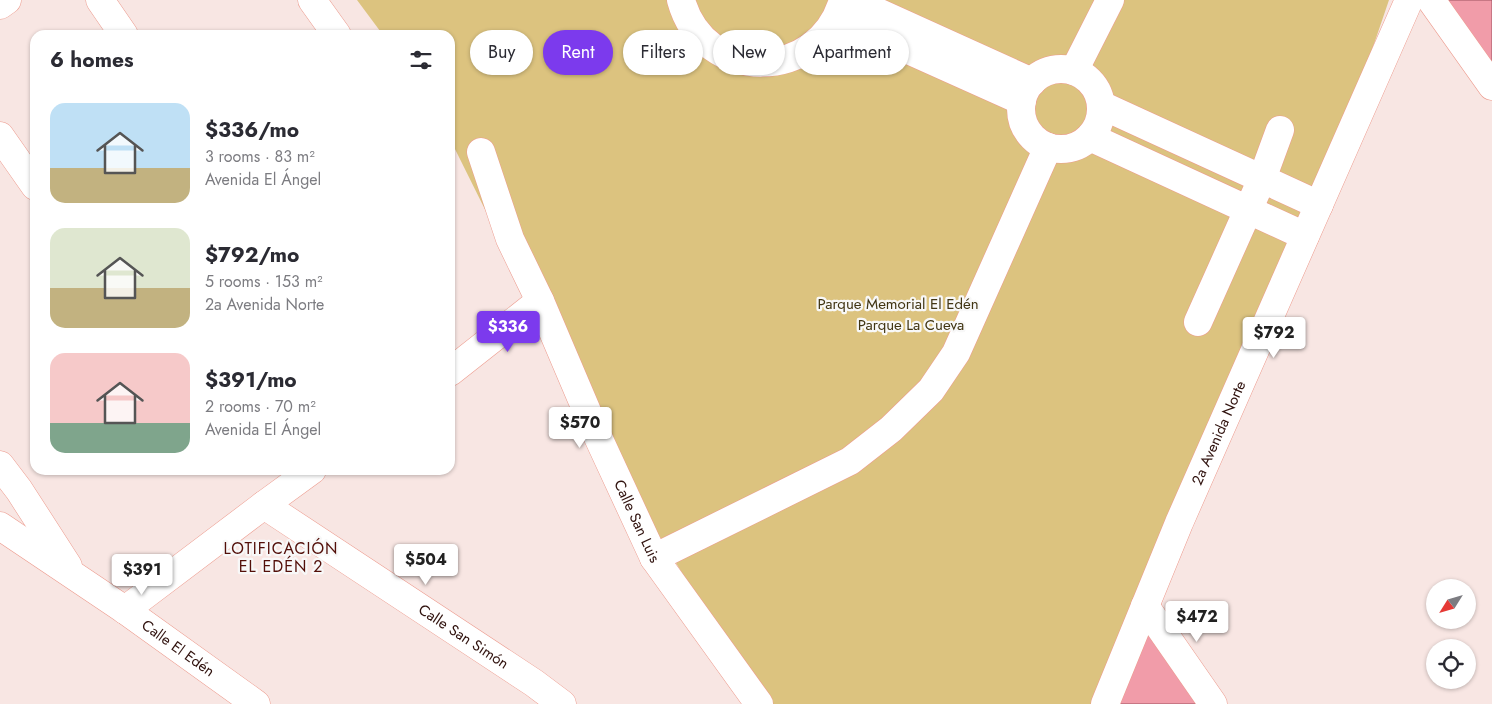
<!DOCTYPE html>
<meta charset="utf-8">
<style>
body{margin:0;font-family:Jost,sans-serif;background:#f7f7f7;color:#2b2b33;height:100vh;display:flex;flex-direction:column;font-size:19px;white-space:nowrap}
*{box-sizing:border-box;margin:0}
p{font-size:16px;color:#7c7c81}
.icon{flex:none;width:28px;height:28px;fill:none;stroke:currentColor;stroke-width:2;stroke-linecap:round;stroke-linejoin:round}
.map{position:relative;flex:1;overflow:hidden}
.panel{position:absolute;left:30px;top:30px;width:425px;height:445px;display:flex;flex-direction:column;background:#fff;border-radius:15px;box-shadow:0 1px 4px #0004}
.panel>*{flex:none}
.guide{position:absolute;left:470px;top:30px;width:475px;height:45px;display:flex;gap:10px}
.needle{width:32px;rotate:233deg}
.fabs{position:absolute;left:1426px;top:579px;display:grid;gap:10px}
.fabs a{display:grid;place-items:center;width:50px;height:50px;border-radius:50%;background:#fff;box-shadow:0 1px 4px #0004;font-size:25px}
.price{position:absolute;translate:-50% -42px;padding:0 11px;border-radius:5px;background:#fff;color:#222;font-size:16px;line-height:32px;filter:drop-shadow(0 1px 2px #0008)}
.price::after{content:'';position:absolute;left:50%;top:30px;width:15px;height:11px;margin-left:-8px;background:inherit;clip-path:polygon(0 0,100% 0,50% 100%)}
.price.on{background:#7c3aed;color:#fff}
ul{padding:0;list-style:none}
li{display:flex;align-items:center;gap:15px;height:125px;padding:0 20px}
li span{display:grid;place-items:center;flex:none;width:140px;height:100px;border-radius:15px;color:#555}
li>.icon{margin-inline-start:auto}
span .icon{width:60px;height:60px;fill:#fffc;stroke-width:1}
li b{font-size:21px}
h2{display:flex;justify-content:space-between;align-items:center;height:60px;padding:0 20px;font-size:21px}
.chip{padding:0 18px;border-radius:22px;background:#fff;box-shadow:0 1px 4px #0004;font-size:18px;line-height:45px}
.chip.on{background:#7c3aed;color:#fff}
.map>svg:first-child{display:block}
.green{fill:#dcc37f}
.building{fill:#f19ca9;stroke:#9e5361}
.lines{fill:none;stroke-linecap:round;stroke-linejoin:round}
.minor-casing{stroke:#ed9b8e;stroke-width:29}
.major-casing{stroke:#ed9b8e;stroke-width:29}
.minor{stroke:#fff;stroke-width:28}
.major{stroke:#fff;stroke-width:28}
.labels{text-anchor:middle;dominant-baseline:central;stroke-width:4.5;stroke-linejoin:round;paint-order:stroke}
.park-label{font-size:15px;fill:#413513;stroke:#f8f8f8}
.street-label{font-size:15px;fill:#30120e;stroke:#f8f8f8}
.neighbourhood-label{font-size:16px;letter-spacing:1px;fill:#530f09;stroke:#f8f8f8}
</style>
<div class="map">
<svg width="1492" height="704" viewBox="0 0 1492 704">
<rect width="100%" height="100%" fill="#f8e6e3"/>
<!-- green -->
<path class="green" d="M357,0H1389L1319,205L1105,704H763L597,435L450,139V35H383Z"/>
<!-- building -->
<path class="building" d="M1431,0H1492V86Z
M1145,606L1214,704H1105Z"/>
<g class="lines">
<defs>
<g id="minor">
<path d="M100,0L124,35"/>
<path d="M312,0L337,35"/>
<path d="M681,0C704,84 819,83 843,0"/>
<path d="M851,0L1032,82"/>
<path d="M1431,0L1492,86"/>
<path d="M0,5L7,0"/>
<path d="M837,18L1022,101"/>
<circle cx="1061" cy="109" r="40"/>
<path d="M1074,71L1110,0"/>
<path d="M1101,105L1319,205"/>
<path d="M0,136L35,186"/>
<path d="M1090,137L1305,236"/>
<path id="s1" d="M481,152L510,239L540,301L597,435L654,558L759,704"/>
<path d="M1198,322L1262,179L1280,130"/>
<path d="M450,372L540,301"/>
<path d="M0,465L19,490L68,566"/>
<path id="s2" d="M264,505L534,683L562,704"/>
<path id="s3" d="M0,526L125,610L256,704"/>
<path d="M654,558L850,461L891,429L931,390L956,353L1048,147"/>
<path d="M1145,606L1213,704"/>
<path d="M125,610L264,505L312,470"/>
</g>
<g id="major">
<path id="s4" d="M1105,704L1179,523L1409,0"/>
</g>
</defs>
<!-- minor casing -->
<use href="#minor" class="minor-casing"/>
<!-- major casing -->
<use href="#major" class="major-casing"/>
<!-- minor -->
<use href="#minor" class="minor"/>
<!-- major -->
<use href="#major" class="major"/>
</g>
<g class="labels">
<!-- park labels -->
<g class="park-label">
<text x="898" y="304">Parque Memorial El Edén</text>
<text x="911" y="325">Parque La Cueva</text>
</g>
<!-- street labels -->
<g class="street-label">
<text stroke="none"><textPath href="#s4" startOffset="294">2a Avenida Norte</textPath></text>
<text stroke="none"><textPath href="#s1" startOffset="401">Calle San Luis</textPath></text>
<text stroke="none"><textPath href="#s2" startOffset="239">Calle San Simón</textPath></text>
<text stroke="none"><textPath href="#s3" startOffset="216">Calle El Edén</textPath></text>
</g>
<!-- neighbourhood labels -->
<g class="neighbourhood-label">
<text x="281" y="548">LOTIFICACIÓN<tspan x="281" dy="18">EL EDÉN 2</tspan></text>
</g>
</g>
</svg>
<div class="fabs">
<a><svg class="needle" viewBox="-14 -14 28 28"><path d="M0-13l5 13h-10z" fill="#e53935"/><path d="M0 13l5-13h-10z" fill="#7c7c81"/></svg></a>
<a><svg class="icon" aria-label="locate" viewBox="0 0 24 24"><circle cx="12" cy="12" r="6"/><path d="M12 2v4M12 18v4M2 12h4M18 12h4"/></svg></a>
</div>
<b class="price on" style="left:508px;top:353px">$336</b>
<b class="price" style="left:1274px;top:359px">$792</b>
<b class="price" style="left:580px;top:449px">$570</b>
<b class="price" style="left:426px;top:586px">$504</b>
<b class="price" style="left:142px;top:596px">$391</b>
<b class="price" style="left:1197px;top:643px">$472</b>
<div class="guide">
<a class="chip">Buy</a>
<a class="chip on">Rent</a>
<a class="chip">Filters</a>
<a class="chip">New</a>
<a class="chip">Apartment</a>
</div>
<section class="panel">
<h2>6 homes<svg class="icon" aria-label="filters" viewBox="0 0 24 24"><path d="M4 7h16M4 17h16"/><circle cx="9" cy="7" r="2"/><circle cx="15" cy="17" r="2"/></svg></h2>
<ul>
<li><span style="background:linear-gradient(#bfe0f5 65%,#c2b280 0)"><svg class="icon" aria-label="home" viewBox="0 0 24 24"><path d="M3 11l9-7 9 7M6 9v11h12V9"/></svg></span><div><b>$336/mo</b><p>3 rooms · 83 m²</p><p>Avenida El Ángel</p></div></li>
<li><span style="background:linear-gradient(#dfe7d0 60%,#c2b280 0)"><svg class="icon" aria-label="home" viewBox="0 0 24 24"><path d="M3 11l9-7 9 7M6 9v11h12V9"/></svg></span><div><b>$792/mo</b><p>5 rooms · 153 m²</p><p>2a Avenida Norte</p></div></li>
<li><span style="background:linear-gradient(#f6c9c9 70%,#7fa58c 0)"><svg class="icon" aria-label="home" viewBox="0 0 24 24"><path d="M3 11l9-7 9 7M6 9v11h12V9"/></svg></span><div><b>$391/mo</b><p>2 rooms · 70 m²</p><p>Avenida El Ángel</p></div></li>
</ul>
</section>
</div>
